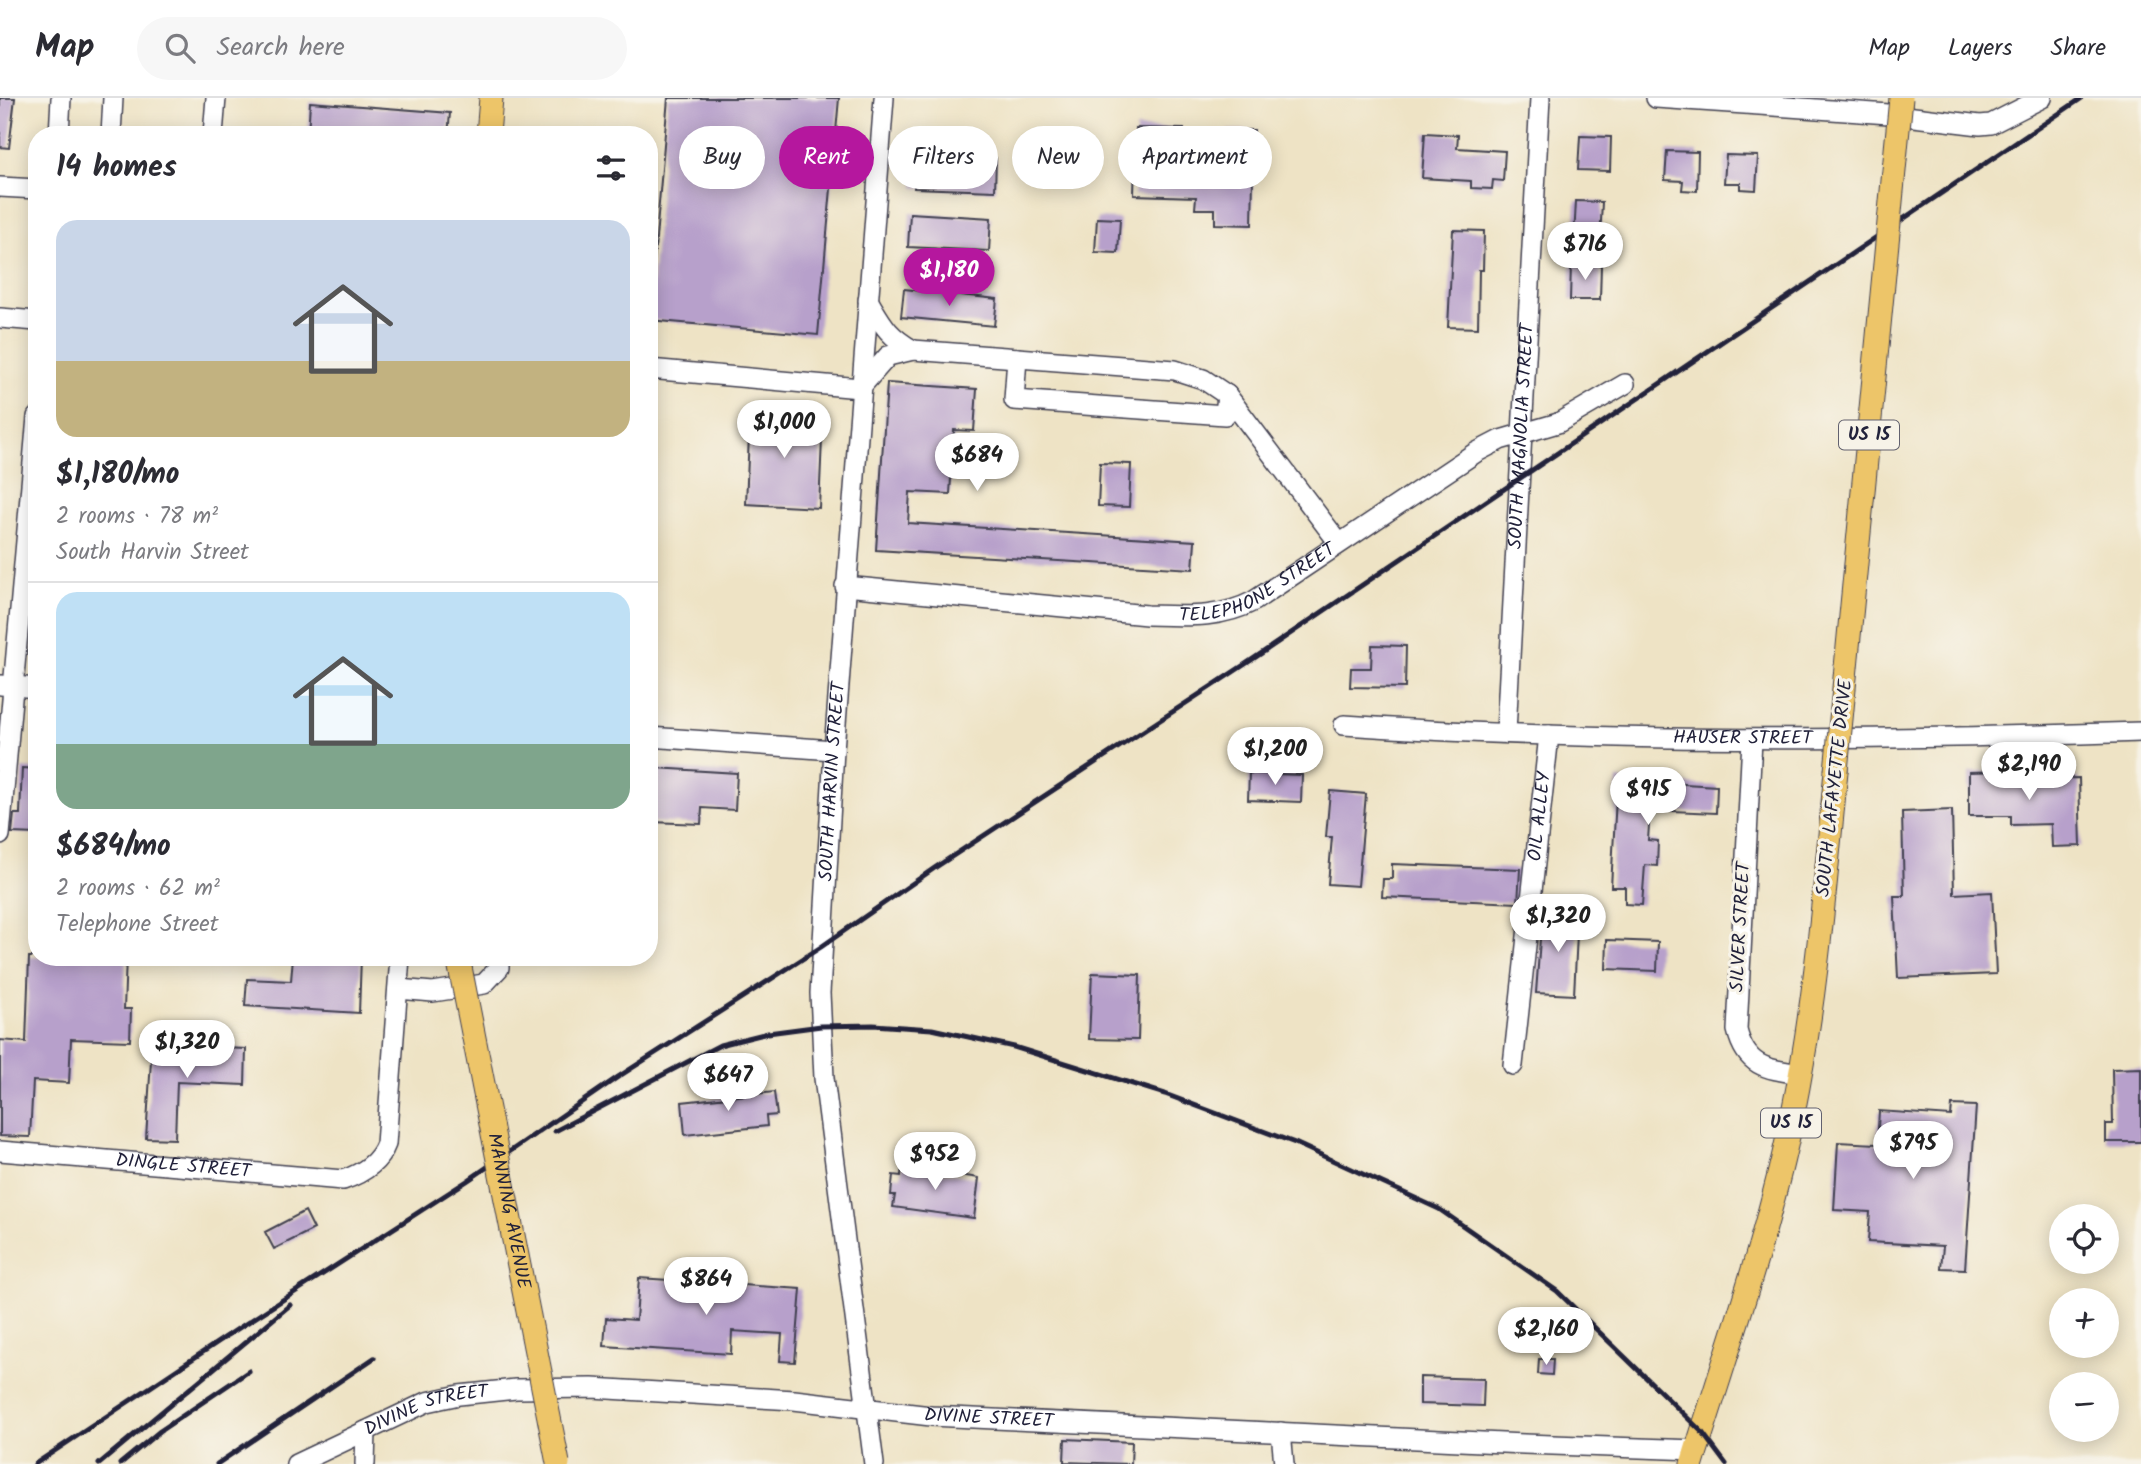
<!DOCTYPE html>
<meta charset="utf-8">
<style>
body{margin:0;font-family:Kalam,sans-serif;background:#f7f7f7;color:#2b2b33;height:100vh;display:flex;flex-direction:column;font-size:26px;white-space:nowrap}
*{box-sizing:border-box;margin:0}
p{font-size:23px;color:#7c7c81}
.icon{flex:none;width:38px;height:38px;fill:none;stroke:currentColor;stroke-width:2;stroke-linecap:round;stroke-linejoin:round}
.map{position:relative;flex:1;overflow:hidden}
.side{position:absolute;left:28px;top:28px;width:630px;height:840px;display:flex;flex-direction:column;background:#fff;border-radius:28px;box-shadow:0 4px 18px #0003}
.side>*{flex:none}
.banner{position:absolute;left:679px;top:28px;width:665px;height:63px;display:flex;gap:14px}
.fabs{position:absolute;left:2049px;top:1106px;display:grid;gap:14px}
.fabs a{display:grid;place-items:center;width:70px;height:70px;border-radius:50%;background:#fff;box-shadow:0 4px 18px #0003;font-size:35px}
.price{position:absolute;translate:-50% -60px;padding:0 16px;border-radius:24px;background:#fff;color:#222;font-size:23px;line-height:46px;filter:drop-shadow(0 2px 4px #0008)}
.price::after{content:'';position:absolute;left:50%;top:42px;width:21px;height:16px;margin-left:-10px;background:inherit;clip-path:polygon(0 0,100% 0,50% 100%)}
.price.on{background:#b5179e;color:#fff}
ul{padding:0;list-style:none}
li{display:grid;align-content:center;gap:14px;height:371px;padding:0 28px}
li+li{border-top:2px solid #e1e1e2}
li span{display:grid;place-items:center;height:217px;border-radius:21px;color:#555}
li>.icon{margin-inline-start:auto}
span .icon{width:126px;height:126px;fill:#fffc;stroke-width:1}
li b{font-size:30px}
h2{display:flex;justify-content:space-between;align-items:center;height:84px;padding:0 28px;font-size:30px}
.tag{padding:0 24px;border-radius:32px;background:#fff;box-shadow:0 4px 18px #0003;font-size:24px;line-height:63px}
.tag.on{background:#b5179e;color:#fff}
header{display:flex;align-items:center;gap:42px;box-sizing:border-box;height:98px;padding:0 35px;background:#fff;border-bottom:2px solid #e1e1e2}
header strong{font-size:33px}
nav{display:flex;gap:38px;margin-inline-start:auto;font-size:24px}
.search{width:490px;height:63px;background:#f7f7f7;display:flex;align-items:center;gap:18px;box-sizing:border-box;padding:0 24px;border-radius:38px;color:#7c7c81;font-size:26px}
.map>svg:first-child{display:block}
.building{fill:#b7a0cb}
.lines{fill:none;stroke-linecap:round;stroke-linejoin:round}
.minor-casing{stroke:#413f50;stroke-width:22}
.major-casing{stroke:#413f50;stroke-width:25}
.minor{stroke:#fff;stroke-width:19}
.major{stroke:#edc569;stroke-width:23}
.rail{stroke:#22223b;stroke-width:5}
.major-bridge-casing{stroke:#413f50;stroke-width:25;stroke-linecap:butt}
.major-bridge{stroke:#edc569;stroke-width:23}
.labels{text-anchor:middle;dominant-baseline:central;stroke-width:6;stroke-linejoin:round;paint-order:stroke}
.shield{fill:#f7f3e8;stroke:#62616f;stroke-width:2}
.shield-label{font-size:18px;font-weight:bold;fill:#22223b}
.street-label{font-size:19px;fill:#22223b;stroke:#f7f3e8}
</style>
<header>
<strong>Map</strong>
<div class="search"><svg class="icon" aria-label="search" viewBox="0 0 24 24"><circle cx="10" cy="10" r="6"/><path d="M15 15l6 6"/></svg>Search here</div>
<nav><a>Map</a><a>Layers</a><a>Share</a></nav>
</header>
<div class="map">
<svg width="2141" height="1366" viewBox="0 0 2141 1366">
<rect width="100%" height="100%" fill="#f7f3e8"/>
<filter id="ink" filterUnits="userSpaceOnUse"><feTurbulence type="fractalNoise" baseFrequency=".0143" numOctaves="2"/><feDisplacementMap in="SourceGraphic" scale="14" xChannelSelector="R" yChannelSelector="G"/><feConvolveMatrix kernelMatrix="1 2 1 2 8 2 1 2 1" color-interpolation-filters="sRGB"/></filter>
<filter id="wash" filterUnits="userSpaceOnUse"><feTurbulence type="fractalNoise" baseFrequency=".00686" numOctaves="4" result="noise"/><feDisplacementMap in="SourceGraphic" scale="28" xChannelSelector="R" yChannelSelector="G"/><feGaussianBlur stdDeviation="1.57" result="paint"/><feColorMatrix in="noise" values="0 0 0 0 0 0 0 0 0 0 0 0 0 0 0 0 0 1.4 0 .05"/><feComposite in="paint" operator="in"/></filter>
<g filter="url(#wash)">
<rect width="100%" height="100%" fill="#eee3c5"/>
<g id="blocks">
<!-- building -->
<path class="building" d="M0,0H15L9,50L0,49Z
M668,0H839L818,237L649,222Z
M310,4L450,15L448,37H308Z
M1136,30L1184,31L1183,54L1227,55L1228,32H1254L1252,127L1215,126V111H1195L1196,99L1134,97Z
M1425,35L1458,37L1457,50L1505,53L1503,83L1493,82L1492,91L1471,90V83L1422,80Z
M1580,38L1611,39L1610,73L1578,72Z
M1667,53L1698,54L1697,93L1682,92L1683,83L1665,82Z
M916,57L996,60L995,93L914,90Z
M1726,57L1758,58L1756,92L1740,91V85H1724Z
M1576,103L1602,104L1600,142L1574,140Z
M910,115L991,120L989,153L908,149Z
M1097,120L1120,121L1118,155L1095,154Z
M1453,132L1484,133L1483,172H1479L1478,230L1448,229Z
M1571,166L1601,167L1600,202H1570Z
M904,191L997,201L994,228L901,219Z
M887,285L977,291L974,333L954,332L950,396L910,394L908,425L1195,443L1193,471L876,452Z
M750,314L823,318L819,410L746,406Z
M1100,365L1131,366L1129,409L1098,408Z
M1372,547L1406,548L1405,590L1350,589L1351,570H1371Z
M22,670L37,671V736L12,735L14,716H20Z
M655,670L737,675L735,712L702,710L701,726L652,724Z
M2043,672L2044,681L2079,680L2081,748L2052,749L2051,726L2011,727V718H1969V674Z
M1249,675L1302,677L1301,704L1248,702Z
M1617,682L1717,688L1716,715L1650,712L1648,742L1658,743L1657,768L1645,767L1642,807L1625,806V789H1611Z
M1330,693L1366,696L1358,788L1328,786L1332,739H1326Z
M1952,712L1954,796L1992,794L1996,876L1898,880L1894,798H1904L1902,714Z
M1392,766L1520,771L1518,805L1382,799L1383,781H1392Z
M1542,814L1578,815L1574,897L1536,895Z
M1607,842L1658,844L1657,873L1606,871Z
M29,859H126L124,911H131L130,943L71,941L69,985L33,983L30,1039L0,1038V942L26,944Z
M293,859H361L359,915L245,908L247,881L291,883Z
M1092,875L1140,877L1138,942L1089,941Z
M152,947L246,951L245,987L177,984L175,1041L146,1040Z
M2141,970V1044H2106V1026H2113L2112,971Z
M774,994L777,1017L766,1018L767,1028L685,1037L682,1004Z
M1952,1007L1976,1008L1965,1171L1941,1170L1943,1148L1868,1144L1870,1114L1834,1112L1838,1044L1877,1046L1879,1013L1951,1018Z
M902,1068L979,1080L974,1120L893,1109L895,1097H891L893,1077L901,1078Z
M305,1113L314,1131L274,1151L265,1134Z
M639,1180L801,1191L795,1264L780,1263L782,1236L732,1233L731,1256L604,1248L606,1220L636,1222Z
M1539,1261H1553L1552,1277L1538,1276Z
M1420,1279L1484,1281L1483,1308L1420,1306Z
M1065,1341L1132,1344L1131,1366L1064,1364Z"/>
</g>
</g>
<g filter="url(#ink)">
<use href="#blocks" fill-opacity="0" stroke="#413f50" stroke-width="2"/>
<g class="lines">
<defs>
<g id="minor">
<path d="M1656,0L1889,16L1980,27L1991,26L2042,0"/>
<path d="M59,37L61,0"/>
<path d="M111,37L113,0"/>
<path d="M213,37L216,0"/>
<path d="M0,89L37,91"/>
<path d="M868,202C883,227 887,237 913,252"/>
<path d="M0,220L37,223"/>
<path d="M1017,260L1014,302L1225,317L1227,297"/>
<path d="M649,271L860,290L888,258L913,252L1175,272L1203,281L1227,297L1339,445"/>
<path id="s1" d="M845,488L1147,517C1185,518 1220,521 1254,503L1475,355L1500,342L1558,325L1625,286"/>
<path d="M1,587L37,590"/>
<path id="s2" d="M1344,627C1610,645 1875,643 2141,634"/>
<path id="s3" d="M1506,634L1540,0"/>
<path d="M649,639L834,652"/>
<path d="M1752,642L1737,932C1746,969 1767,971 1800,976"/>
<path d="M0,737L37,319"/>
<path d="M398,891L433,894L484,886L499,870V859"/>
<path id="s4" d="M1513,967L1549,637"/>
<path id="s5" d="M0,1053L343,1082C361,1076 379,1065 386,1046L400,859"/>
<path d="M1281,1334L1284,1366"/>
<path id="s6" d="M296,1366L427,1304L459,1297L516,1291L592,1290L794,1302L931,1318L1524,1346L1697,1352"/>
<path d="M365,1366L366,1333"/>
<path id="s7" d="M874,1366L824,980L820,895L834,652L884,0"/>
</g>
<path id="major" d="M488,37L491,0
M1692,1366C1728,1250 1769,1134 1793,1015C1816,902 1825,788 1836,673"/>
</defs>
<!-- minor casing -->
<use href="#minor" class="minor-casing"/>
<!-- major casing -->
<use href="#major" class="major-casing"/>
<!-- minor -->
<use href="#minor" class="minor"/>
<!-- major -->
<use href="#major" class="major"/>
<!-- rail -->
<path class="rail" d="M555,1033L720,947L768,935L821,928L873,927L932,931L1014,949L1165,996L1295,1045L1439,1111L1557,1193L1702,1334L1726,1366
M35,1366L239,1230L467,1083L618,979L821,849L936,769L1247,565L2082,0
M99,1366L290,1207
M120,1366L160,1333L249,1273
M217,1366L374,1260"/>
<defs>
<g id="major-bridge">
<path d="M1836,673L1901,0"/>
<path id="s8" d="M458,859L558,1365"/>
</g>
</defs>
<!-- major-bridge casing -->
<use href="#major-bridge" class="major-bridge-casing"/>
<!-- major-bridge -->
<use href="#major-bridge" class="major-bridge"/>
</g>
</g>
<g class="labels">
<!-- shield labels -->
<g class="shield">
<rect x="1839" y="322.5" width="60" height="29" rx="5"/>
<rect x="1761" y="1010.5" width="60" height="29" rx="5"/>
</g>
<g class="shield-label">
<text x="1869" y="337">US 15</text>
<text x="1791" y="1025">US 15</text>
</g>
<!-- street labels -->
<g class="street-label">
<text stroke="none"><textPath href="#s3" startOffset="296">SOUTH MAGNOLIA STREET</textPath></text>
<text stroke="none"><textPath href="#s1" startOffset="422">TELEPHONE STREET</textPath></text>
<text stroke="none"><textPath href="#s2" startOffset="399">HAUSER STREET</textPath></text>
<text stroke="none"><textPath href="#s7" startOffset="686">SOUTH HARVIN STREET</textPath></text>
<text transform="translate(1835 690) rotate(-84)">SOUTH LAFAYETTE DRIVE</text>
<text stroke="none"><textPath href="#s4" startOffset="250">OIL ALLEY</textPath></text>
<text transform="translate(1741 829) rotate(-87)">SILVER STREET</text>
<text stroke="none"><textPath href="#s5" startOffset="184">DINGLE STREET</textPath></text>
<text stroke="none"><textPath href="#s8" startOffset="259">MANNING AVENUE</textPath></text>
<text stroke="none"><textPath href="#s6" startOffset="142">DIVINE STREET</textPath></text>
<text stroke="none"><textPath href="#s6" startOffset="709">DIVINE STREET</textPath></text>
</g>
</g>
</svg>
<div class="fabs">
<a><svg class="icon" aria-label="locate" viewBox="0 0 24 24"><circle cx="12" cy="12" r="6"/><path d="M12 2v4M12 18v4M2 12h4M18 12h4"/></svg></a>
<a>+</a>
<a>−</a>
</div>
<b class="price" style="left:1585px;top:184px">$716</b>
<b class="price on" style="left:949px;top:210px">$1,180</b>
<b class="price" style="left:784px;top:362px">$1,000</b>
<b class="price" style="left:977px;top:395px">$684</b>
<b class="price" style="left:1275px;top:689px">$1,200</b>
<b class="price" style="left:2029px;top:704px">$2,190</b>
<b class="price" style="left:1648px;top:729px">$915</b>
<b class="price" style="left:1558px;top:856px">$1,320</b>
<b class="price" style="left:187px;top:982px">$1,320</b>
<b class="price" style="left:728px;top:1015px">$647</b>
<b class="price" style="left:1913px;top:1083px">$795</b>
<b class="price" style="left:935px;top:1094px">$952</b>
<b class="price" style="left:706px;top:1219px">$864</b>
<b class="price" style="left:1546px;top:1269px">$2,160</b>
<div class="banner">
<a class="tag">Buy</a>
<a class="tag on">Rent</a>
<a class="tag">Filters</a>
<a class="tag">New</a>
<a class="tag">Apartment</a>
</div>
<section class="side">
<h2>14 homes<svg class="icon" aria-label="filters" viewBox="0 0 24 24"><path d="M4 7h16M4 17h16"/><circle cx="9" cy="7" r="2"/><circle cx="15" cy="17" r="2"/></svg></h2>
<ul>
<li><span style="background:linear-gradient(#c9d6e8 65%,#c2b280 0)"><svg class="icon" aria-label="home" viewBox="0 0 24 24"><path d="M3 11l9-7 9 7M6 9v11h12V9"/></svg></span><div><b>$1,180/mo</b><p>2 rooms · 78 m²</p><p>South Harvin Street</p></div></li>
<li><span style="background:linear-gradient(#bfe0f5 70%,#7fa58c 0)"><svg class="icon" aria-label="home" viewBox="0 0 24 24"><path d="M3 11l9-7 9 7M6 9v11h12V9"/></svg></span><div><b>$684/mo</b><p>2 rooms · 62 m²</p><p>Telephone Street</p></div></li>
</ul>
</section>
</div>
